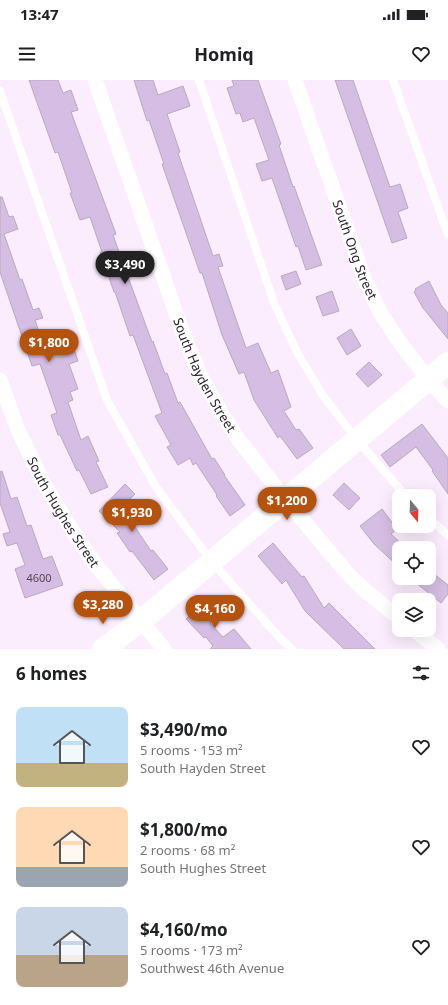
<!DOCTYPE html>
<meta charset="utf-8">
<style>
body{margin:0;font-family:"Noto Sans",sans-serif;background:#f6f6f6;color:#202124;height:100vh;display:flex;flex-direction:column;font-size:15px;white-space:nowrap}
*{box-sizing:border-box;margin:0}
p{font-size:13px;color:#757577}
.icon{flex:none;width:22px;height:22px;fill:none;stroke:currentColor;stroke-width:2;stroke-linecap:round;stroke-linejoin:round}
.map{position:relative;height:569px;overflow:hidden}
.side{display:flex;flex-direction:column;background:#fff;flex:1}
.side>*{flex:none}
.needle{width:26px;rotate:161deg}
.tools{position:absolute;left:392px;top:409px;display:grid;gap:8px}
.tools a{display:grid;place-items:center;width:44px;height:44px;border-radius:8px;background:#fff;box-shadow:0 4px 16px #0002;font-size:20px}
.price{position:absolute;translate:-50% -34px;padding:0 9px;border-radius:14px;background:#b4530f;color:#fff;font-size:13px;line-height:26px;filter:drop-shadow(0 1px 2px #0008)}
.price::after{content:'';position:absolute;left:50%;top:24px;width:12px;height:9px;margin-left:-6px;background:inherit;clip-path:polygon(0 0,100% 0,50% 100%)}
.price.active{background:#222;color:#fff}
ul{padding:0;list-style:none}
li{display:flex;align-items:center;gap:12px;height:100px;padding:0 16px}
li span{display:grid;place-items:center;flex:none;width:112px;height:80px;border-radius:8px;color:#555}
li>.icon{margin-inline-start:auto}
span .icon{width:48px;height:48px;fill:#fffc;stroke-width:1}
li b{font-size:17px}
h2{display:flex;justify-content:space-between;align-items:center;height:48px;padding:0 16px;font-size:17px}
.status{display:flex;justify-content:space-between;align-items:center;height:28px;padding:0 20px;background:#fff;direction:ltr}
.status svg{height:11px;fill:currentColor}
header{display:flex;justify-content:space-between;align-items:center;height:52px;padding:0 16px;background:#fff;font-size:18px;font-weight:700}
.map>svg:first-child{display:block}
.building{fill:#d6bde3;stroke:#b8aabf}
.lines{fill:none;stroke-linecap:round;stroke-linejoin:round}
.lane{stroke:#fff;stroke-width:8}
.street{stroke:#fff;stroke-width:15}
.secondary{stroke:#fff;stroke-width:22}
.labels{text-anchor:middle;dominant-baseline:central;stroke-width:4;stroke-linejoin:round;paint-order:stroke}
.number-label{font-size:11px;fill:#544958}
.street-label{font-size:13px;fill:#29222a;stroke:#fff}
</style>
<div class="status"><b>13:47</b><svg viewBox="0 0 49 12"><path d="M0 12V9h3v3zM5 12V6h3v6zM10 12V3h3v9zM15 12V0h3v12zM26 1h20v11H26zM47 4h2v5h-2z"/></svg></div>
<header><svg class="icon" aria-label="menu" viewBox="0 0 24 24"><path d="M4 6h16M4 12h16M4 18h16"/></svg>Homiq<svg class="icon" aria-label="heart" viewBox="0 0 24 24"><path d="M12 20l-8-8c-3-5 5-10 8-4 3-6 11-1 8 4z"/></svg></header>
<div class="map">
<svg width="448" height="569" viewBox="0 0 448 569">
<rect width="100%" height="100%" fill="#fbedfd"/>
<!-- building -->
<path class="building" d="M29,0H58L63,13L71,10L78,30L71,32L116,154L113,155L128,197L152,262L153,261L165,294L167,293L178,323L180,322L212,379L214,378L225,395H224L245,425L230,436L216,416L217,415L196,383L193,385L190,378L178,385L167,367L171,365L155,336L162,333L133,255L130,256L115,212H114L100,172H102L90,137L80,140L70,113H72L58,72L55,73Z
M134,0H153L158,15L183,6L190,26L167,34L180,72L178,73L213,176L219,174L223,186L218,187L246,268L258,263L271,293L278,290L291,327L284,331L296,350L299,349L313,368L297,379L280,356L278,358L254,320L244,292L239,294L222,255L202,193H200L162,84H164L149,40L147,41Z
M232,0H258L281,64L279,65L293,107L294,106L322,185L306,190L298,166L296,167L272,98L262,101L256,84L269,80L254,38L243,42L240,33L236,34L227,8L234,6Z
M335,0H353L390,107L400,104L408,128L398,132L407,158L392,163Z
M0,117H2L9,137L13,136L18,149L4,154L20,200L22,199L33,230L39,228L43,238L35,240L42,261L56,256L62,273L74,269L78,281L69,284L78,309L70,312L73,320L68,322L81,360L88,356L99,381L96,382L108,407L91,414L79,390L77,391L60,355H58L51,335L57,333L40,284L32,286L0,192Z
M296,191L301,204L286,210L281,196Z
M429,201L441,225L448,233V259L423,228L414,212L416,210L415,209Z
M332,211L339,231L323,236L316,217Z
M351,249L361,266L347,275L337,258Z
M369,282L382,295L368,307L356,294Z
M422,344L448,378V414L432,391L433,390L416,367L390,387L381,375Z
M2,391L11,419L17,417L27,446L31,445L43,479L52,476L63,505L25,518L15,489L25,485L17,463L7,466L3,454L10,452L0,423V392Z
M344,403L360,418L349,430L333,415Z
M125,404L135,414L120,429L127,435L151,471L153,470L168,489L154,500L132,471L130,472L117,453L120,452L99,431Z
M382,429L397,449L391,454L406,468H399V487L374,464L360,446Z
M273,463L302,497L304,496L324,528L329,523L375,569H344L305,531L286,500L282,504L258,476Z
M429,490L448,505V514L441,523L410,498H429Z
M207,520L220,533L210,543L223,557L234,549L251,569H210L213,566L206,557L204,558L186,539Z"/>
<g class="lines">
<!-- lane -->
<path class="lane" d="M199,0L274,223L298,274L324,317L357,360L406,416
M393,0L448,155
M0,11L107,320L156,407L212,482L280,558L292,569
M429,438L448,455"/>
<!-- street -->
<g class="street">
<path id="s1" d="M95,0L184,256L202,299L221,332L239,360L286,420L348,494L367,512L399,538"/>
<path id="s2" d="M295,0L364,198L380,232L398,260L428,299L448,321"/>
<path id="s3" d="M0,300L18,350L44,404L70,447L95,484L164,569"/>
<path d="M414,550L438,569"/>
</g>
<!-- secondary -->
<path class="secondary" d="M103,569L141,541L448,283"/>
</g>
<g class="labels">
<!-- number labels -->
<g class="number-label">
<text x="39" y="497">4600</text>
</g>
<!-- street labels -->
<g class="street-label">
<text stroke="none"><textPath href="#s2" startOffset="180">South Ong Street</textPath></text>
<text stroke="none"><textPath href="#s1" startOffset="315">South Hayden Street</textPath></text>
<text stroke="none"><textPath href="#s3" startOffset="147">South Hughes Street</textPath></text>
</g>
</g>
</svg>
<div class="tools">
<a><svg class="needle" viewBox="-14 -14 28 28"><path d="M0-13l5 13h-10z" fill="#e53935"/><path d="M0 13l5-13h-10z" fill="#757577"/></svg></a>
<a><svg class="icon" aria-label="locate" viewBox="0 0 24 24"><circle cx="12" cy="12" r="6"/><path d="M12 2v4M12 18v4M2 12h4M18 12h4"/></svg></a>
<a><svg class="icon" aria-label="layers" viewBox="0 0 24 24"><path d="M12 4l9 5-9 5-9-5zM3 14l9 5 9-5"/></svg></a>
</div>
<b class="price active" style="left:125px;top:205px">$3,490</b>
<b class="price" style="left:49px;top:283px">$1,800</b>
<b class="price" style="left:287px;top:441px">$1,200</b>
<b class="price" style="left:132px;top:453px">$1,930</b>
<b class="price" style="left:103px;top:545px">$3,280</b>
<b class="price" style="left:215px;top:549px">$4,160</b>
</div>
<section class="side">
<h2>6 homes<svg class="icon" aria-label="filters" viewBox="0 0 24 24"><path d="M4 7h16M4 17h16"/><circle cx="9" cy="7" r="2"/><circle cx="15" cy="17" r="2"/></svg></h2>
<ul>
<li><span style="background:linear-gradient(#bfe0f5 70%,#c2b280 0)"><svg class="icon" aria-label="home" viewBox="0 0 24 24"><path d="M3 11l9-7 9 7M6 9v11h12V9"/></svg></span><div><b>$3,490/mo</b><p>5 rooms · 153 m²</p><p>South Hayden Street</p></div><svg class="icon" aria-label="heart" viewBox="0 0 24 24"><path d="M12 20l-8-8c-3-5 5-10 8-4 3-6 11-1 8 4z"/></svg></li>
<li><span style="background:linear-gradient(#ffd9b3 75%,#9aa5b1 0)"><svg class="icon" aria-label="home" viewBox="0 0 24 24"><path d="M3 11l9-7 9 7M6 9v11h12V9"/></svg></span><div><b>$1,800/mo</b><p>2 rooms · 68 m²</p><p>South Hughes Street</p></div><svg class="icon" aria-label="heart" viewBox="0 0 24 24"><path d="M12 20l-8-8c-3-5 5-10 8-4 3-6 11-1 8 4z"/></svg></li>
<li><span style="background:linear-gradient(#c9d6e8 60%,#b9a48a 0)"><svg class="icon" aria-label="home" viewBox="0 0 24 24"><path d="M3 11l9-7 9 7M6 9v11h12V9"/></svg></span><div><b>$4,160/mo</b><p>5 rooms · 173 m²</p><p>Southwest 46th Avenue</p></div><svg class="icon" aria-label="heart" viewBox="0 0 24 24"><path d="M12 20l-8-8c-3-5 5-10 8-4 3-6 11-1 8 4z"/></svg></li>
</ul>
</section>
